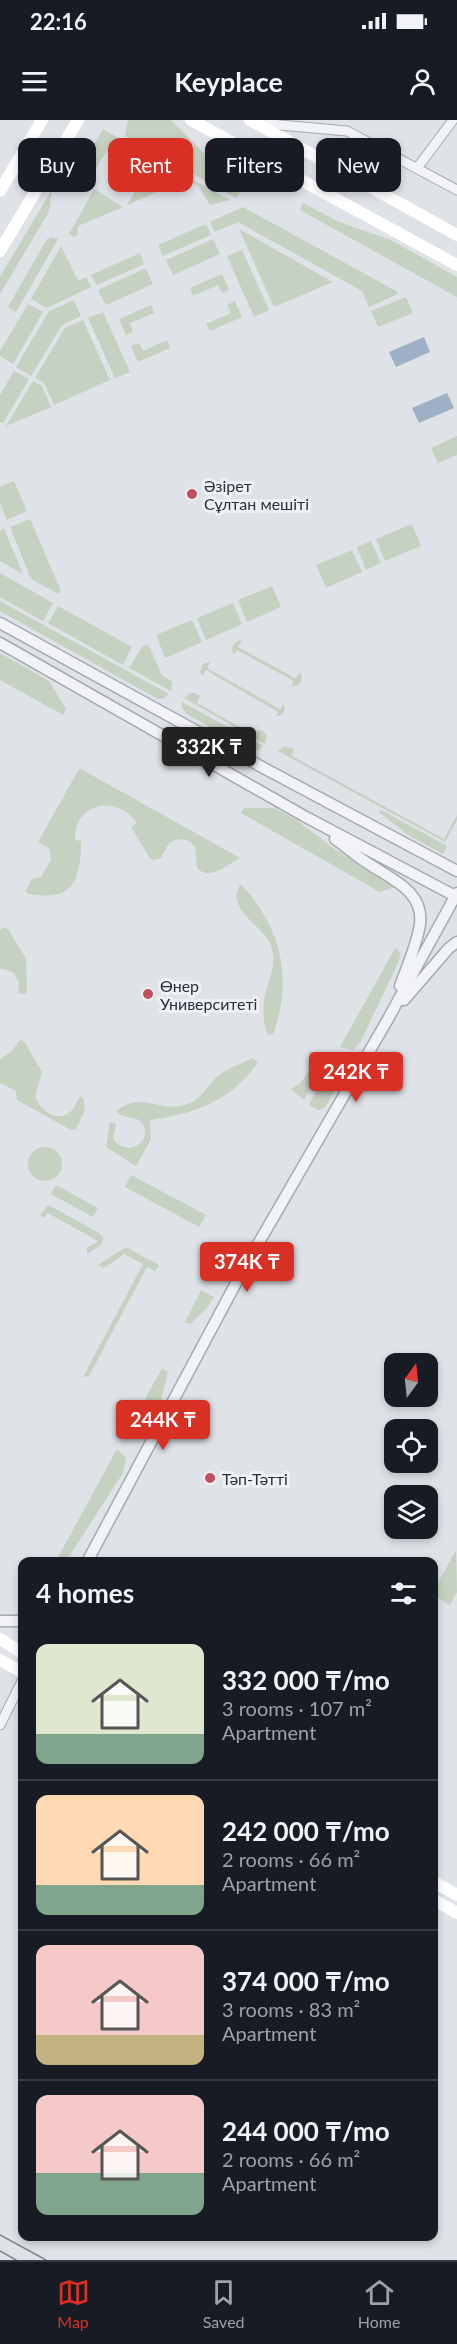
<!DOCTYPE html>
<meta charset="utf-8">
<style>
body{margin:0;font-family:Lato,sans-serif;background:#242831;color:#f1f3f6;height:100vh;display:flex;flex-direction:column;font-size:22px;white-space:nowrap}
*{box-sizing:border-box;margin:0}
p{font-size:20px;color:#9ea1a6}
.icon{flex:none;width:33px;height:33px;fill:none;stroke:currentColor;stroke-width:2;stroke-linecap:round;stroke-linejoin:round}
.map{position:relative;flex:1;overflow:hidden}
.drawer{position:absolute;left:18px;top:1437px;width:420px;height:684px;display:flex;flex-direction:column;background:#171b24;border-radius:12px;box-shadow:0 3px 9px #0003}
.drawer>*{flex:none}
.guide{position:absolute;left:18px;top:18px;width:422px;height:54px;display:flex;gap:12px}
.needle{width:39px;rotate:15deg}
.tools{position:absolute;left:384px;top:1233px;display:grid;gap:12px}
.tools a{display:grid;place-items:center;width:54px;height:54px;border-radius:12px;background:#171b24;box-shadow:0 3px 9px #0003;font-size:30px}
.price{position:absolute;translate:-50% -51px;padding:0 14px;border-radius:6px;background:#d93025;color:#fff;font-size:20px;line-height:39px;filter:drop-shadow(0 2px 3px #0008)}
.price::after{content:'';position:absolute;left:50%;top:36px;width:18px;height:14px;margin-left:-9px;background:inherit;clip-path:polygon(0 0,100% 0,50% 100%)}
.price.active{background:#222;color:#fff}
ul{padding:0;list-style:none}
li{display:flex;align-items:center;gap:18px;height:150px;padding:0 18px}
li+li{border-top:2px solid #363941}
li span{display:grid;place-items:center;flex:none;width:168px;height:120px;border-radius:12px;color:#555}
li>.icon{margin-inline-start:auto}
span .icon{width:72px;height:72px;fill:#fffc;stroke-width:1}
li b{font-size:26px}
h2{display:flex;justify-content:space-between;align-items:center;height:72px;padding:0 18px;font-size:26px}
.chip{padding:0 21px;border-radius:12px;background:#171b24;box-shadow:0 3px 9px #0003;font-size:21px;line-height:54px}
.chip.active{background:#d93025;color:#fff}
.status{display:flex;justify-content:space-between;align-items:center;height:42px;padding:0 30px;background:#171b24;direction:ltr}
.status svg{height:16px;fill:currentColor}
header{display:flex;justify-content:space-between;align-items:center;height:78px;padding:0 18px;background:#171b24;font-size:27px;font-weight:700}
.tabs{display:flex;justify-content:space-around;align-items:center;height:84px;border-top:2px solid #363941;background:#171b24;font-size:16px;color:#9ea1a6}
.tabs a{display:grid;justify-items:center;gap:3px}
.tabs .active{color:#d93025}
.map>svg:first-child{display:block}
.green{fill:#c5d1c1}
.water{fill:#9db0c5}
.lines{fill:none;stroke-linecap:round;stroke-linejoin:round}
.minor-casing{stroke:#a5a9b1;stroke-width:11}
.tertiary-casing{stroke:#a5a9b1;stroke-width:13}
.minor{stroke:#f2f3f6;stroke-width:9}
.tertiary{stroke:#f2f3f6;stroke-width:10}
.secondary{stroke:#fff;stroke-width:12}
.tram{stroke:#7a8290;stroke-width:1.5}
.poi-dot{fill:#c34e5e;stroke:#eff1f5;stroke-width:2}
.labels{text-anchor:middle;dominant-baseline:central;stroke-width:6;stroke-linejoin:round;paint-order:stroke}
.poi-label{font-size:16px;fill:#29303d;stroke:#eff1f5;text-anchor:start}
</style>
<div class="status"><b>22:16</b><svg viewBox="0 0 49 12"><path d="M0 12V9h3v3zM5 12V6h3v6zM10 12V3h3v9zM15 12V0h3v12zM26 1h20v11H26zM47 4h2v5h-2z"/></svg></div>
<header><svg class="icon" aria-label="menu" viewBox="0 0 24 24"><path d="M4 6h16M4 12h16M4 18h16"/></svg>Keyplace<svg class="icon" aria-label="person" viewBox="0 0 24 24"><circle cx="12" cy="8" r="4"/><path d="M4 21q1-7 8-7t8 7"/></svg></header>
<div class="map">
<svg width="457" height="2140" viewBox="0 0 457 2140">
<rect width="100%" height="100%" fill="#dfe2e7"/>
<!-- green -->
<path class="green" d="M128,0H171L240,69L239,75L236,78L125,16Z
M103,9L141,31L138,35L114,20L96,48L84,41Z
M155,39L165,44L173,65L127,85Z
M169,47L230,80L210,85L199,67L186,59L176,63Z
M94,69L123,87L78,106L77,115L74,117L69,114Z
M51,71L50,88L47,95L0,174V157Z
M303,83L339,102L391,120L457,157V177L300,90Z
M243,87L398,172L396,175L369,187L362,171L238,102L215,112L210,102Z
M206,104L211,115L163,136L158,125Z
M239,109L333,162L274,187Z
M52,117L58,119L16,192L8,187L47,119Z
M213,119L220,134L173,155L166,140Z
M61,126L78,161L86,157L91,167L47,188L31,179Z
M242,130L269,190L254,197L227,136Z
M140,133L144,144L97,165L91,155Z
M146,148L153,164L106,185L98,170Z
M222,154L229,170L222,173L218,165L193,176L190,168Z
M406,177L413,193L378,207L371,191Z
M74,180L81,196L62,205L31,256L16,247L49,191Z
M235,181L242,197L210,211L206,204L231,193L227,185Z
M28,184L43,192L13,244L0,236V231Z
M151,185L154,193L130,203L133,212L126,215L119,199Z
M103,192L130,252L115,258L88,198Z
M83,200L110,260L54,285L44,263L35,258L65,208Z
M167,220L170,228L138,242L131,226L139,223L143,231Z
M14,251L29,259L3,303L0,302V275Z
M33,261L42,266L51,287L6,306Z
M457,316V335L438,343L431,328Z
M14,361L27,391L7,400L0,383V367Z
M30,399L61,471L59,474L31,459L10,407Z
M412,404L421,426L385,441L376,419Z
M4,409L23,454L0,441V411Z
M371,421L381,443L366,450L357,427Z
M352,430L362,452L326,468L316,445Z
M0,453L53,483L43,501L0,477Z
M272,466L281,487L247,502L238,480Z
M0,481L169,574L163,579H158L0,491Z
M233,483L242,504L206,520L197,498Z
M58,486L132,527L123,545L48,503Z
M192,500L202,522L165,538L156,515Z
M242,520L238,527L295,558L300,552L302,557L300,564L291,567L294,561L237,530L234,535C230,528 233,521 242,520Z
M148,524L162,555L172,562L171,571L129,548L142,527Z
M0,533L49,561L66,589L63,595L0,560Z
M211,541L207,548L280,589L283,584L285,588L283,594L276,597L278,592L206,550L202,556L200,551L203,544Z
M190,573H194L200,576L197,583L254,615L258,610L263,611L267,616L265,624L184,578Z
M182,582L263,626L259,630H251L187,594L182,588Z
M284,626L294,629L292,636L444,719L457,695V700L445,722L278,631Z
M79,649H81L240,738C228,744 208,763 197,747L195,727C189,718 178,717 169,723L161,738L154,740L150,738L131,707L137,703C117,674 74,682 75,720L81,721C81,737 80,765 62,773C53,777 38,775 28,774L26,771L32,759L41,757L51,740L49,728L38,722Z
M244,688H274L295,699L336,730L399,766L380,772L241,693Z
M381,690L447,726L443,734L408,715L379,692Z
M241,764C282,810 293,857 273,915L267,914C263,900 262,886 266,872C270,855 277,844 271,826C264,805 223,789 241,764Z
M4,807L8,809L26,839L27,870L25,874L18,873L19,863L14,853L5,849H0V810Z
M395,828L400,832L399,841L360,923L353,930L340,927Z
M22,920L25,923L42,952L35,977C40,991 60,1005 73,989C76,985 77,980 80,976L83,978L85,989L76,1009L71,1010L17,980L16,971L0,963V939L12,931L19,921Z
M309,931L329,936L304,980L291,969C306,961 313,948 309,931Z
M252,938L258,942C233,980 194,994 150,1000L151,1019L136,1046L106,1027L110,1002L116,1004L113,1018C123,1037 151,1025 144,1007C139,993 123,1001 116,991C144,970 157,994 188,984C202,979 207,965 218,956C229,947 240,945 252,938Z
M334,938L340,939L346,946L345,952L326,986L322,989L318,990L309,985Z
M28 1044a17 17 0 1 1 34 0a17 17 0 1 1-34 0Z
M131,1055L206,1095L199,1107L125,1067Z
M56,1065L98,1088L93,1097L51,1074Z
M50,1086L99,1113L103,1118L102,1124L87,1134V1128L98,1121L48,1093L44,1098L40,1096L46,1087Z
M126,1127L159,1145L155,1151L147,1147L89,1256L83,1257L143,1144L124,1134L104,1148L98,1145Z
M201,1170L214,1177L206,1189L190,1204L185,1202Z
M162,1248L168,1252C163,1271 156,1312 134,1319L125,1316Z
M117,1329L126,1338L123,1353L66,1441H56Z
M456,1430L457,1472L450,1485L434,1476V1470Z"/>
<!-- water -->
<path class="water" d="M424,217L430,232L396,247L389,232Z
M447,273L454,288L419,303L412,288Z"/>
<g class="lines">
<defs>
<path id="minor" d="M258,3L347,11L457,70
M418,47L453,0
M0,1605L22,1561"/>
<path id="tertiary" d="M0,503L260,646L457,751
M0,523L304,696L457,777
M335,719C347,727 357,737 369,744C391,759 424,771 420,804C417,825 407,846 400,866
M404,880L449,828L457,822
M87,1442L243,1150L388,899L457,773
M0,1501H22"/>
</defs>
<!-- minor casing -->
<use href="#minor" class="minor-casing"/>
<!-- tertiary casing -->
<use href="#tertiary" class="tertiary-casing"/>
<!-- minor -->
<use href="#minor" class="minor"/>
<!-- tertiary -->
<use href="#tertiary" class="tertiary"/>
<!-- secondary -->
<path class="secondary" d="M191,0L457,145
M250,0L457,115
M0,71L42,0
M0,131L78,0
M0,1519L22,1533
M0,1540L22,1552
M434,1762L457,1775
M434,1780L457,1793"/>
<!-- tram -->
<path class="tram" d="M0,2115L46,2140
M0,2131L16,2140"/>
</g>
<!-- markers -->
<g class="poi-dot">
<circle cx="192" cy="374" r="6"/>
<circle cx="148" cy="874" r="6"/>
<circle cx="210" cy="1358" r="6"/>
</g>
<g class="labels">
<!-- poi labels -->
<g class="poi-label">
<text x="204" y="365">Әзірет<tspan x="204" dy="18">Сұлтан мешіті</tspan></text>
<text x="160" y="865">Өнер<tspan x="160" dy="18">Университеті</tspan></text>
<text x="222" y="1358">Тәп-Тәтті</text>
</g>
</g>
</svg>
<div class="tools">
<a><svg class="needle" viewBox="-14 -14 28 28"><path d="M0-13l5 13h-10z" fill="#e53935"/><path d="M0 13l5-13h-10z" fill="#9ea1a6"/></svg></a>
<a><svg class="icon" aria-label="locate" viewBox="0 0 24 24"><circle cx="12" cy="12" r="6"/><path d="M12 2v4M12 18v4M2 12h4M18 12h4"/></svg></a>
<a><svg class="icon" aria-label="layers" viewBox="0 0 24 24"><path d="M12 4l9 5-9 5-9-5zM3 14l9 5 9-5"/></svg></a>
</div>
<b class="price active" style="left:209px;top:658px">332K ₸</b>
<b class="price" style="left:356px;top:983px">242K ₸</b>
<b class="price" style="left:247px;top:1173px">374K ₸</b>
<b class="price" style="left:163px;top:1331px">244K ₸</b>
<div class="guide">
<a class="chip">Buy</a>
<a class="chip active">Rent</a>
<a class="chip">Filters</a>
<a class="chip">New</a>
</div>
<section class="drawer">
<h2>4 homes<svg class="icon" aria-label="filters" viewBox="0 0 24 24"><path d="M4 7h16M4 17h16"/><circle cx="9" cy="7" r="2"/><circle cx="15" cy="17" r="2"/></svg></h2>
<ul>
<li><span style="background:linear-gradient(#dfe7d0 75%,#7fa58c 0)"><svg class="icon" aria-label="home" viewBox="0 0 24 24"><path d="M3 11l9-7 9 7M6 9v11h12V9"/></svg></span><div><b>332 000 ₸/mo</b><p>3 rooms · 107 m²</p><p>Apartment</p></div></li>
<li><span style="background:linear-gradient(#ffd9b3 75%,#7fa58c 0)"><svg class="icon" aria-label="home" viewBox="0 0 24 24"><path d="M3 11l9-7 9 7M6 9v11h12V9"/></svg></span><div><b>242 000 ₸/mo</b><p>2 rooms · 66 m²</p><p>Apartment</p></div></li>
<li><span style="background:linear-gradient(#f6c9c9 75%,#c2b280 0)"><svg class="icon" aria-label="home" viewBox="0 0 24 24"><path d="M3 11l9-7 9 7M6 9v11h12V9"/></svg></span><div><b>374 000 ₸/mo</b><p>3 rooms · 83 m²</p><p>Apartment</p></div></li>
<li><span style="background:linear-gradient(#f6c9c9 65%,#7fa58c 0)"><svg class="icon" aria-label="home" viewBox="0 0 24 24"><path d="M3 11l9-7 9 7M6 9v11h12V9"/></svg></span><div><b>244 000 ₸/mo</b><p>2 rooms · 66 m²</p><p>Apartment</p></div></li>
</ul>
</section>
</div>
<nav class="tabs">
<a class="active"><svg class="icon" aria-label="map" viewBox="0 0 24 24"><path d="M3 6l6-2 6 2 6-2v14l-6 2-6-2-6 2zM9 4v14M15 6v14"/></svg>Map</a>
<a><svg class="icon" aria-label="saved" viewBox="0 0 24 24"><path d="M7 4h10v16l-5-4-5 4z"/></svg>Saved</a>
<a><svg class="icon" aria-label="home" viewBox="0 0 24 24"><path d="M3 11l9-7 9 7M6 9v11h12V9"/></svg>Home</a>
</nav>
